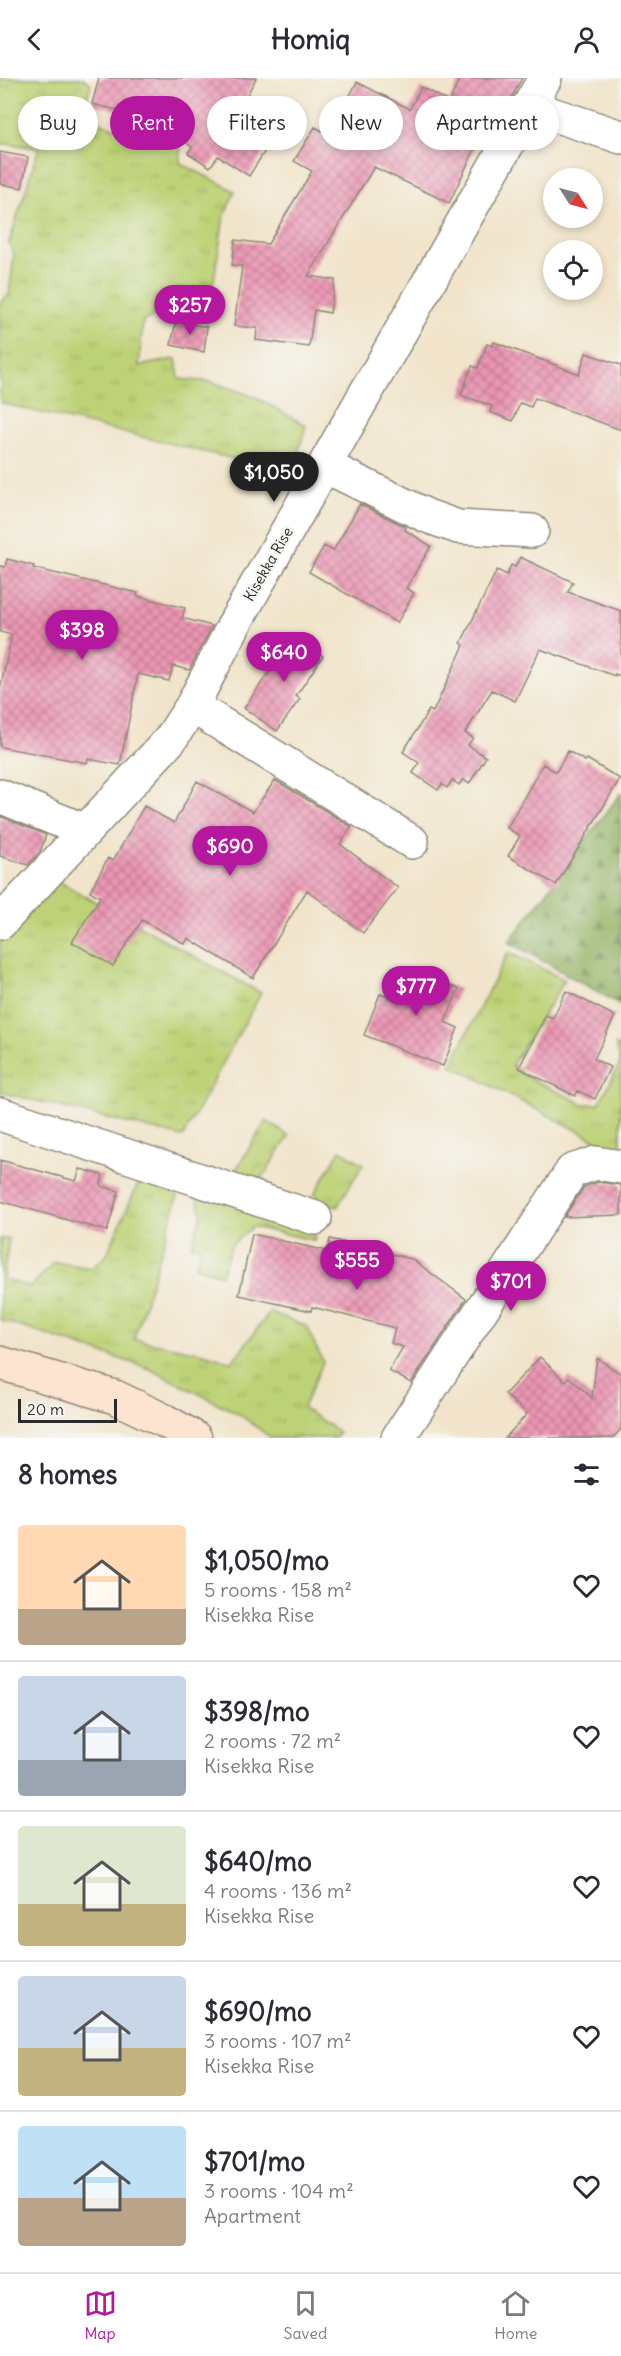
<!DOCTYPE html>
<meta charset="utf-8">
<style>
body{margin:0;font-family:Delius,sans-serif;background:#f7f7f7;color:#2b2b33;height:100vh;display:flex;flex-direction:column;font-size:22px;white-space:nowrap}
*{box-sizing:border-box;margin:0}
p{font-size:20px;color:#7c7c81}
.icon{flex:none;width:33px;height:33px;fill:none;stroke:currentColor;stroke-width:2;stroke-linecap:round;stroke-linejoin:round}
.map{position:relative;height:1360px;overflow:hidden}
.sheet{display:flex;flex-direction:column;background:#fff;flex:1}
.sheet>*{flex:none}
.top-card{position:absolute;left:18px;top:18px;width:585px;height:54px;display:flex;gap:12px}
.needle{width:39px;rotate:126deg}
.tools{position:absolute;left:543px;top:90px;display:grid;gap:12px}
.tools a{display:grid;place-items:center;width:60px;height:60px;border-radius:50%;background:#fff;box-shadow:0 3px 9px #0003;font-size:30px}
.scale{position:absolute;left:18px;bottom:15px;width:99px;box-sizing:border-box;padding-left:6px;border:3px solid #2b2b2b;border-top:0;font-size:16px;line-height:21px;white-space:nowrap;color:#2b2b2b;-webkit-text-stroke:4px #f6f6f2;paint-order:stroke}
.price{position:absolute;translate:-50% -51px;padding:0 14px;border-radius:21px;background:#b5179e;color:#fff;font-size:20px;line-height:39px;filter:drop-shadow(0 2px 3px #0008)}
.price::after{content:'';position:absolute;left:50%;top:36px;width:18px;height:14px;margin-left:-9px;background:inherit;clip-path:polygon(0 0,100% 0,50% 100%)}
.price.on{background:#222;color:#fff}
ul{padding:0;list-style:none}
li{display:flex;align-items:center;gap:18px;height:150px;padding:0 18px}
li+li{border-top:2px solid #e1e1e2}
li span{display:grid;place-items:center;flex:none;width:168px;height:120px;border-radius:6px;color:#555}
li>.icon{margin-inline-start:auto}
span .icon{width:72px;height:72px;fill:#fffc;stroke-width:1}
li b{font-size:26px}
h2{display:flex;justify-content:space-between;align-items:center;height:72px;padding:0 18px;font-size:26px}
.chip{padding:0 21px;border-radius:27px;background:#fff;box-shadow:0 3px 9px #0003;font-size:21px;line-height:54px}
.chip.on{background:#b5179e;color:#fff}
header{display:flex;justify-content:space-between;align-items:center;height:78px;padding:0 18px;background:#fff;font-size:27px;font-weight:800}
.tabs{display:flex;justify-content:space-around;align-items:center;height:84px;border-top:2px solid #e1e1e2;background:#fff;font-size:16px;color:#7c7c81}
.tabs a{display:grid;justify-items:center;gap:3px}
.tabs .on{color:#b5179e}
.map>svg:first-child{display:block}
.grass{fill:url(#grass-tufts);stroke:#747e50;stroke-width:1.5}
.forest{fill:url(#forest-firs);stroke:#607049;stroke-width:1.5}
.building{fill:url(#building-cross-hatch)}
.lines{fill:none;stroke-linecap:round;stroke-linejoin:round}
.minor-casing{stroke:#8e887a;stroke-width:36}
.secondary-casing{stroke:#8e887a;stroke-width:36}
.minor{stroke:#fff;stroke-width:33}
.secondary{stroke:#fde4d1;stroke-width:33}
.labels{text-anchor:middle;dominant-baseline:central;stroke-width:5;stroke-linejoin:round;paint-order:stroke}
.street-label{font-size:15px;fill:#2b2b2b;stroke:#f6f6f2}
</style>
<header><svg class="icon" aria-label="back" viewBox="0 0 24 24"><path d="M15 5l-7 7 7 7"/></svg>Homiq<svg class="icon" aria-label="person" viewBox="0 0 24 24"><circle cx="12" cy="8" r="4"/><path d="M4 21q1-7 8-7t8 7"/></svg></header>
<div class="map">
<svg width="621" height="1360" viewBox="0 0 621 1360">
<defs>
<pattern id="grass-tufts" width="24" height="20" patternUnits="userSpaceOnUse" patternTransform="scale(1.5)"><rect width="24" height="20" fill="#bdd276"/><path d="M3 7l-1-3M5 7V3M7 7l1-3M15 17l-1-3M17 17v-4M19 17l1-3" fill="none" stroke="#a3b466"/></pattern>
<pattern id="forest-firs" width="22" height="20" patternUnits="userSpaceOnUse" patternTransform="scale(1.5)"><rect width="22" height="20" fill="#96b467"/><path d="M5 1l3.5 6h-7zM16 11l3.5 6h-7z" fill="#7b9355"/></pattern>
<pattern id="building-cross-hatch" width="8" height="8" patternUnits="userSpaceOnUse" patternTransform="scale(1.5)"><rect width="8" height="8" fill="#ec96b3"/><path d="M0 0l8 8M0 8l8-8" fill="none" stroke="#bf7b92"/></pattern>
</defs>
<rect width="100%" height="100%" fill="#f6f6f2"/>
<filter id="ink" filterUnits="userSpaceOnUse"><feTurbulence type="fractalNoise" baseFrequency=".0167" numOctaves="2"/><feDisplacementMap in="SourceGraphic" scale="12" xChannelSelector="R" yChannelSelector="G"/><feConvolveMatrix kernelMatrix="1 2 1 2 8 2 1 2 1" color-interpolation-filters="sRGB"/></filter>
<filter id="wash" filterUnits="userSpaceOnUse"><feTurbulence type="fractalNoise" baseFrequency=".008" numOctaves="4" result="noise"/><feDisplacementMap in="SourceGraphic" scale="24" xChannelSelector="R" yChannelSelector="G"/><feGaussianBlur stdDeviation="1.35" result="paint"/><feColorMatrix in="noise" values="0 0 0 0 0 0 0 0 0 0 0 0 0 0 0 0 0 1.4 0 .05"/><feComposite in="paint" operator="in"/></filter>
<g filter="url(#wash)">
<rect width="100%" height="100%" fill="#f1e4ca"/>
<!-- grass -->
<path class="grass" d="M0,0H83L91,6L84,30L91,42L139,57L151,49L180,69V85L235,113L224,138L208,239L174,229L143,243L139,288L176,281L179,301L212,304L255,319L306,347L298,375L280,392L0,325V224L9,217L14,177L9,165L39,70L0,65Z
M58,803L261,915L183,1059L0,1014V862Z
M508,874L565,902L512,987L525,998L583,1026H599L620,985L616,967L621,970V1075L451,987Z
M266,1043L289,1058L261,1102L235,1093Z
M340,1072L363,1086L337,1129L314,1117Z
M142,1097L181,1108L134,1261L203,1275L232,1284L270,1234L306,1248L323,1284L303,1330L339,1354L335,1360H271L239,1336L148,1290L0,1242V1161H9L3,1201L30,1209L55,1184L91,1190L106,1178Z
M194,1110L317,1145L314,1162L252,1149L232,1166L221,1197L195,1189L201,1168L191,1167L202,1136Z"/>
<!-- forest -->
<path class="forest" d="M621,715V927L509,864Z"/>
<g id="blocks">
<!-- building -->
<path class="building" d="M99,0H256L246,19L259,27L245,49L270,65L249,98L218,78L210,89L188,75L192,69L184,63L192,50L92,26Z
M460,0H522L491,58L483,54L449,125L374,89L308,198L335,202L330,235L314,232L309,269L256,262L257,250L234,248L242,188L232,187L235,162L268,166L312,93L294,83L315,49L329,57L357,4L410,31L421,9L449,24Z
M0,74L28,79L22,110L0,106Z
M176,243L207,249L204,274L171,267Z
M494,264L579,296L586,275L621,287V352L535,320L531,329L520,325L513,343L490,334L492,328L461,317L472,288L478,290L487,266L492,268Z
M360,426L406,449L405,452L431,468L406,510L414,515L397,545L309,494L324,468L333,473Z
M520,479L573,504L568,514L621,533V598L615,596V598L540,571L515,623L492,612L465,655L473,660L468,667L486,679L469,706L463,701L459,707L452,702L447,710L442,706L438,712L413,695L419,685L403,674L429,632L433,634L464,567L461,565L497,492L507,497L511,487L515,489Z
M7,481L34,488L33,490L138,515L137,518L185,530L182,540L212,548L189,592L173,588L169,603L138,596L120,687L88,681L87,685L0,669V611L12,557L0,554V488L5,489Z
M291,556L323,578L296,618L300,621L277,653L244,630L270,593L267,591Z
M568,673L585,683L587,681L620,701L556,807L508,778L520,758L507,750L543,686L556,694Z
M275,702L352,749L340,766L398,810L363,855L307,812L253,900L188,860L185,866L142,842L113,888L72,864L100,819L90,813L108,780L113,783L144,728L174,745L197,703L253,734Z
M0,738L46,757L40,774L28,787L0,778Z
M403,890L459,911L445,944L458,950L443,988L364,957L380,916L391,920Z
M566,913L615,938L594,981L610,989L595,1021L578,1013L575,1018L519,990L546,937L553,940Z
M0,1082L76,1103L80,1091L103,1097L101,1108L119,1113L107,1153L0,1123Z
M598,1104L621,1107V1137L564,1139L584,1109Z
M252,1156L327,1173L330,1161L412,1181L466,1221L411,1305L389,1293L403,1269L391,1265L395,1250L312,1229L311,1233L239,1217Z
M540,1279L565,1303L569,1299L592,1320L597,1280L621,1296V1351L613,1360H505L527,1336L505,1316Z"/>
</g>
</g>
<g filter="url(#ink)">
<use href="#blocks" fill-opacity="0" stroke="#8e887a" stroke-width="1.5"/>
<g class="lines">
<defs>
<path id="minor" d="M530,29L621,59
M325,388L427,438L458,449L532,453
M192,628L412,764
M0,718L85,753
M0,845L170,662L192,628L236,543L545,0
M0,1036L315,1140
M398,1360L572,1093L596,1085L621,1089"/>
<path id="secondary" d="M0,1285L115,1319L165,1343L195,1360"/>
</defs>
<!-- minor casing -->
<use href="#minor" class="minor-casing"/>
<!-- secondary casing -->
<use href="#secondary" class="secondary-casing"/>
<!-- minor -->
<use href="#minor" class="minor"/>
<!-- secondary -->
<use href="#secondary" class="secondary"/>
</g>
</g>
<g class="labels">
<!-- street labels -->
<g class="street-label">
<text transform="translate(268 486) rotate(-60)">Kisekka Rise</text>
</g>
</g>
</svg>
<div class="tools">
<a><svg class="needle" viewBox="-14 -14 28 28"><path d="M0-13l5 13h-10z" fill="#e53935"/><path d="M0 13l5-13h-10z" fill="#7c7c81"/></svg></a>
<a><svg class="icon" aria-label="locate" viewBox="0 0 24 24"><circle cx="12" cy="12" r="6"/><path d="M12 2v4M12 18v4M2 12h4M18 12h4"/></svg></a>
</div>
<div class="scale">20 m</div>
<b class="price" style="left:190px;top:258px">$257</b>
<b class="price on" style="left:274px;top:425px">$1,050</b>
<b class="price" style="left:82px;top:583px">$398</b>
<b class="price" style="left:284px;top:605px">$640</b>
<b class="price" style="left:230px;top:799px">$690</b>
<b class="price" style="left:416px;top:939px">$777</b>
<b class="price" style="left:357px;top:1213px">$555</b>
<b class="price" style="left:511px;top:1234px">$701</b>
<div class="top-card">
<a class="chip">Buy</a>
<a class="chip on">Rent</a>
<a class="chip">Filters</a>
<a class="chip">New</a>
<a class="chip">Apartment</a>
</div>
</div>
<section class="sheet">
<h2>8 homes<svg class="icon" aria-label="filters" viewBox="0 0 24 24"><path d="M4 7h16M4 17h16"/><circle cx="9" cy="7" r="2"/><circle cx="15" cy="17" r="2"/></svg></h2>
<ul>
<li><span style="background:linear-gradient(#ffd9b3 70%,#b9a48a 0)"><svg class="icon" aria-label="home" viewBox="0 0 24 24"><path d="M3 11l9-7 9 7M6 9v11h12V9"/></svg></span><div><b>$1,050/mo</b><p>5 rooms · 158 m²</p><p>Kisekka Rise</p></div><svg class="icon" aria-label="heart" viewBox="0 0 24 24"><path d="M12 20l-8-8c-3-5 5-10 8-4 3-6 11-1 8 4z"/></svg></li>
<li><span style="background:linear-gradient(#c9d6e8 70%,#9aa5b1 0)"><svg class="icon" aria-label="home" viewBox="0 0 24 24"><path d="M3 11l9-7 9 7M6 9v11h12V9"/></svg></span><div><b>$398/mo</b><p>2 rooms · 72 m²</p><p>Kisekka Rise</p></div><svg class="icon" aria-label="heart" viewBox="0 0 24 24"><path d="M12 20l-8-8c-3-5 5-10 8-4 3-6 11-1 8 4z"/></svg></li>
<li><span style="background:linear-gradient(#dfe7d0 65%,#c2b280 0)"><svg class="icon" aria-label="home" viewBox="0 0 24 24"><path d="M3 11l9-7 9 7M6 9v11h12V9"/></svg></span><div><b>$640/mo</b><p>4 rooms · 136 m²</p><p>Kisekka Rise</p></div><svg class="icon" aria-label="heart" viewBox="0 0 24 24"><path d="M12 20l-8-8c-3-5 5-10 8-4 3-6 11-1 8 4z"/></svg></li>
<li><span style="background:linear-gradient(#c9d6e8 60%,#c2b280 0)"><svg class="icon" aria-label="home" viewBox="0 0 24 24"><path d="M3 11l9-7 9 7M6 9v11h12V9"/></svg></span><div><b>$690/mo</b><p>3 rooms · 107 m²</p><p>Kisekka Rise</p></div><svg class="icon" aria-label="heart" viewBox="0 0 24 24"><path d="M12 20l-8-8c-3-5 5-10 8-4 3-6 11-1 8 4z"/></svg></li>
<li><span style="background:linear-gradient(#bfe0f5 60%,#b9a48a 0)"><svg class="icon" aria-label="home" viewBox="0 0 24 24"><path d="M3 11l9-7 9 7M6 9v11h12V9"/></svg></span><div><b>$701/mo</b><p>3 rooms · 104 m²</p><p>Apartment</p></div><svg class="icon" aria-label="heart" viewBox="0 0 24 24"><path d="M12 20l-8-8c-3-5 5-10 8-4 3-6 11-1 8 4z"/></svg></li>
</ul>
</section>
<nav class="tabs">
<a class="on"><svg class="icon" aria-label="map" viewBox="0 0 24 24"><path d="M3 6l6-2 6 2 6-2v14l-6 2-6-2-6 2zM9 4v14M15 6v14"/></svg>Map</a>
<a><svg class="icon" aria-label="saved" viewBox="0 0 24 24"><path d="M7 4h10v16l-5-4-5 4z"/></svg>Saved</a>
<a><svg class="icon" aria-label="home" viewBox="0 0 24 24"><path d="M3 11l9-7 9 7M6 9v11h12V9"/></svg>Home</a>
</nav>
